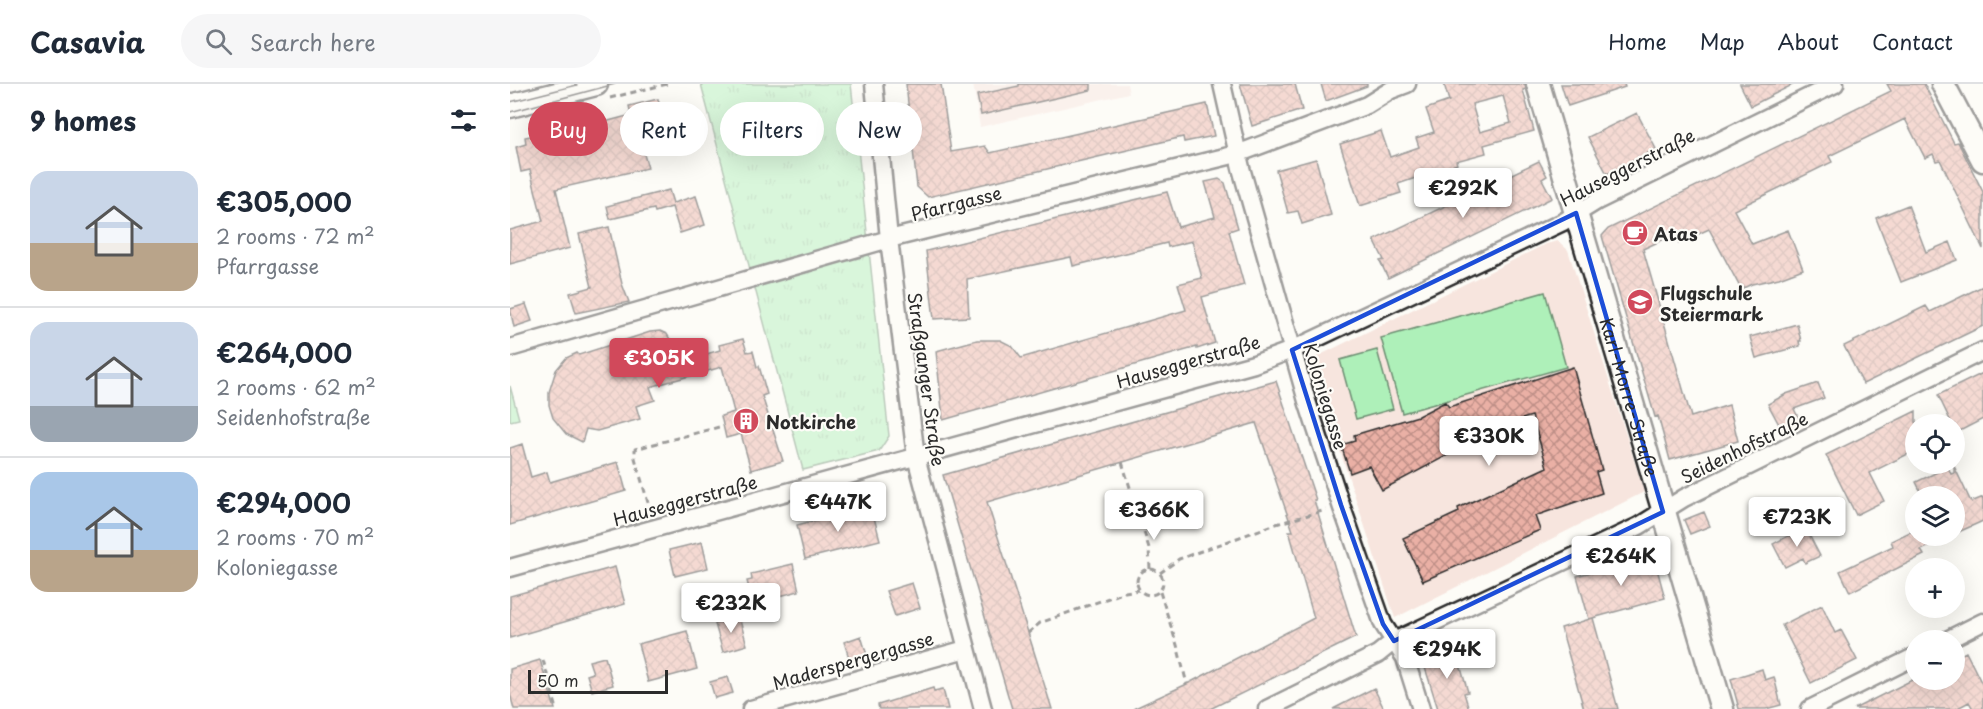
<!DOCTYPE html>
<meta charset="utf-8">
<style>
body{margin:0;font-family:"Playpen Sans",sans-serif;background:#f6f6f7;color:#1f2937;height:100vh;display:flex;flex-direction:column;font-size:22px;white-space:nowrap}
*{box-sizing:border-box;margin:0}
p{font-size:20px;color:#747a83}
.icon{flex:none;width:33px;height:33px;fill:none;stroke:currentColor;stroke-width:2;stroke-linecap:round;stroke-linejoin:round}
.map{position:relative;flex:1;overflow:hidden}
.side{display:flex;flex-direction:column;background:#fff;width:510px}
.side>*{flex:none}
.guide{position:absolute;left:18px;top:18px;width:570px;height:54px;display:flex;gap:12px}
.tools{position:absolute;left:1395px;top:330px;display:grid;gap:12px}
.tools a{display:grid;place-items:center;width:60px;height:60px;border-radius:50%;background:#fff;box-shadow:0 6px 24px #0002;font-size:30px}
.scale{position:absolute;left:18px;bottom:15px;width:140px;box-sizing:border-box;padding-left:6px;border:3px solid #2b2b2b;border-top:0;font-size:16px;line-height:21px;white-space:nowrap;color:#2b2b2b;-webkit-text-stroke:4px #fdfcf7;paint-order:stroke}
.price{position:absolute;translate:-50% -51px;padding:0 14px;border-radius:6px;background:#fff;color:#222;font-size:20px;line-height:39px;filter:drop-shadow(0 2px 3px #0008)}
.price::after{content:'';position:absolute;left:50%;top:36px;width:18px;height:14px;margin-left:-9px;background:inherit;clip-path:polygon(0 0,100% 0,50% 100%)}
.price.on{background:#d1495b;color:#fff}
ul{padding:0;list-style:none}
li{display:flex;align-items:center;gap:18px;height:150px;padding:0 30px}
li+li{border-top:2px solid #e0e1e3}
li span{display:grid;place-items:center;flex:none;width:168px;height:120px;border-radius:18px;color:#555}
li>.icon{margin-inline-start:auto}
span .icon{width:72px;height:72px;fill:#fffc;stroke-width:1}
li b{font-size:26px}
h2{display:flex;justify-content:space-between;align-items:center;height:72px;padding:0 30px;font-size:26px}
.chip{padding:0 21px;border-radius:27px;background:#fff;box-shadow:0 6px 24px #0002;font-size:21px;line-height:54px}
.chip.on{background:#d1495b;color:#fff}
header{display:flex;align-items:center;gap:36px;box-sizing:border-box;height:84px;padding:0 30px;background:#fff;border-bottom:2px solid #e0e1e3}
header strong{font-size:28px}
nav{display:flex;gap:33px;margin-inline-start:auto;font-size:21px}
.search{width:420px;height:54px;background:#f6f6f7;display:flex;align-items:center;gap:15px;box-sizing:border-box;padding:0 21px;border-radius:33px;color:#747a83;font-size:22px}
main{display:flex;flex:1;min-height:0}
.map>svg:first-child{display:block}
.built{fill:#f7e5de}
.grass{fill:#aef0b9;stroke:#6c8e72;stroke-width:1.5}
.park{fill:url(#park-tufts);stroke:#6c8e72;stroke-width:1.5}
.building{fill:url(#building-cross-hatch);stroke:#2b2b2b;stroke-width:1.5;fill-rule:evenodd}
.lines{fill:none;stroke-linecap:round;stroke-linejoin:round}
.street-casing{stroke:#2b2b2b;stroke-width:21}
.secondary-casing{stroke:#2b2b2b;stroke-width:27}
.path{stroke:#2b2b2b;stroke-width:3;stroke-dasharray:6 4.5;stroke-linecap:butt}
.street{stroke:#fdfcf7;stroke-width:16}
.secondary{stroke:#fdfcf7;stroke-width:22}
.tram{stroke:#2b2b2b;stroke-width:1.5}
.marked{fill:none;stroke:#1d4ed8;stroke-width:4.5;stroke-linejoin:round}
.labels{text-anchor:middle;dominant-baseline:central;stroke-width:4.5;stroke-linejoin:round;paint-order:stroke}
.street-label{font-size:18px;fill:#2b2b2b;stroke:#fdfcf7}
.poi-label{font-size:18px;font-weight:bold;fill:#2b2b2b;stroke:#fdfcf7;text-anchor:start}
</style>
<header>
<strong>Casavia</strong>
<div class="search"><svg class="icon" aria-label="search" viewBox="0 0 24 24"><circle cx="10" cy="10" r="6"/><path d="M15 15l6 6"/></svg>Search here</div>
<nav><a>Home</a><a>Map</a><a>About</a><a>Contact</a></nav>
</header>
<main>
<section class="side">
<h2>9 homes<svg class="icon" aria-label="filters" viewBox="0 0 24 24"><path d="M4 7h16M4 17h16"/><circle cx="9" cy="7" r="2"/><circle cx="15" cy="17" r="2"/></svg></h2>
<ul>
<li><span style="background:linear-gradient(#c9d6e8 60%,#b9a48a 0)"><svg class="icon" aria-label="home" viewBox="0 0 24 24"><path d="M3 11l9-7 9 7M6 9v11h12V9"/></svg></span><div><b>€305,000</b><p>2 rooms · 72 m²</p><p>Pfarrgasse</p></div></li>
<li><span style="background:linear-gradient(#c9d6e8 70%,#9aa5b1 0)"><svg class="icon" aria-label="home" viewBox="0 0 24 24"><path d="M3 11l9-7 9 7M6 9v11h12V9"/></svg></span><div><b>€264,000</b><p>2 rooms · 62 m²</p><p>Seidenhofstraße</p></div></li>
<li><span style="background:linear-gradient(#a9c7e8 65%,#b9a48a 0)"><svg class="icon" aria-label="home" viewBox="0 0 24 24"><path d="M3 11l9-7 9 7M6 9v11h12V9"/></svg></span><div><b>€294,000</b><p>2 rooms · 70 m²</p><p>Koloniegasse</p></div></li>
</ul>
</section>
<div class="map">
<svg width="1473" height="625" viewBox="0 0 1473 625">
<defs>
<pattern id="park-tufts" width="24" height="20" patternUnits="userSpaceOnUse" patternTransform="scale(1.5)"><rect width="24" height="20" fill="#aef0b9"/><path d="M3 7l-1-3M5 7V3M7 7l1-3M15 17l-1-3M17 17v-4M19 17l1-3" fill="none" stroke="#96ce9f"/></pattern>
<pattern id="building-cross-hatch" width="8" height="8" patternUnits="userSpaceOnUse" patternTransform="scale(1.5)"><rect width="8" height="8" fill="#eab0a5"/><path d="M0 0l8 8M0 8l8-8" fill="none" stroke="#be8f87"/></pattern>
</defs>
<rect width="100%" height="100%" fill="#fdfcf7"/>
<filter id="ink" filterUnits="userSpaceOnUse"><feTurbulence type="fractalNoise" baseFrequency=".0167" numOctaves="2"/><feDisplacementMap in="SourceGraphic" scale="12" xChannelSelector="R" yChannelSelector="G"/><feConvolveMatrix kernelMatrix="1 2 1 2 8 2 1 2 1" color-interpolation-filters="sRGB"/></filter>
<g filter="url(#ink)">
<!-- built -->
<path class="built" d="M463,0H617L619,9L470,43Z
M1048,157L1058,166L1134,408L885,534L800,276L1036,160Z"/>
<!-- grass -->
<path class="grass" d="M1035,208L1056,283L892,329L871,254Z
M867,266L883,325L846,335L830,276Z
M0,302L9,335L0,337Z"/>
<!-- park -->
<path class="park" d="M191,0H341L379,352L369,367L293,386Z"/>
<!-- building -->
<path class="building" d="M396,0H431L441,68L475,62L480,69L697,20L704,52L674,58L673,53L418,113L407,103Z
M509,0H581V6L471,31L467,11L509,2Z
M730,0H785L792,26L742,42Z
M811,0H857V2L816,17Z
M934,0H1015L1016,5L1013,6L1024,47L974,61L976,69L946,77L947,80L888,100L891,109L850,122L830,60L871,47L880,73L909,63L906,54L924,48L916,25L939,17ZM993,12L1001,39L970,48L962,20Z
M1051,0H1114L1115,3L1058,22Z
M1230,0H1284L1241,22Z
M1377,0H1414L1444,59L1448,58L1473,108V165L1430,76L1426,77L1423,70L1415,74L1395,35L1319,72L1322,78L1224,126L1242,160L1278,146L1293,185L1269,194L1242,200L1231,205L1199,145L1169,159L1165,150L1133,165L1181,333L1219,321L1228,357L1160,376L1148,332L1145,333L1092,152L1098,145L1381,7Z
M148,15L155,42L145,44L148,56L131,60L138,84L46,105L60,164L0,180V146L33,137L20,86L11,88L6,63L16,60L15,53L29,50L31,55L121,31L119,22Z
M1127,29L1146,65L1097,90L1078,53Z
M806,75L821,131L792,140L788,127L778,129L766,86Z
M1029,77L1037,92L1032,95L1042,114L878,194L870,177L874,176L864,156Z
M709,95L715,99L728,144L719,147L734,201L692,213L705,259L687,265V263L433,336L426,267L467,256H490L502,262L511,274L676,226L668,200L692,194L682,157L658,163L657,159L563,182L561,173L457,195L459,233L424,235L416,167L657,108L668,143L705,133L695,98Z
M159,106L163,119L186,112L195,141L170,149L162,123L145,128L144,125L100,135L97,122Z
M1398,121L1416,168L1440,158L1447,176L1391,198L1366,134Z
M99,143L112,200L119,218L66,229L60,209L82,203L69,150Z
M1473,202V242L1353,300L1334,262L1416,222L1420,228Z
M16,220L22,237L4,243L0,225Z
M1287,240L1291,257H1289L1290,262L1246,274L1240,253Z
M150,247L157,250L164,262L163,280L210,266L209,261L233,255L237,268L243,267L247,283L249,282L257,310L252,312L273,377L241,386L231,350L216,354L211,332L224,328L212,283L140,303L145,316L126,322L130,335L87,347L76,345L72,358L56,350L43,334L39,321V308L46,286L56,274L67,269L69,271L140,248Z
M1063,283L1092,386L1086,388L1092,409L1025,432L1030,446L913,497L893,454L949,428L948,424L1037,383L1022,332L936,358L940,370L872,406L859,382L840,389L831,361L845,357L844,351L908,332L935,318L939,323Z
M1473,289V335L1446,349L1444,340H1442L1428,311Z
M766,297L806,416H804L846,553L700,625H623L677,600L804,534L779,447H783L746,339L477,418L542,625H502L433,391Z
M1308,299L1314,314L1284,325L1289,335L1271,344L1258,320L1276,310Z
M1406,327V366L1360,389L1374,417L1346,431L1316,371Z
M12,360L21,393L37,388L40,398L108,378L116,407L0,441V364Z
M1444,382L1461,418L1473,413V437L1444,450V412H1413L1406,398L1438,383L1441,390L1444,389Z
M361,422L370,456L295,475L287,441Z
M1194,428L1200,442L1180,450L1174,436Z
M1295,443L1310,472L1295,479L1293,474L1275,483L1263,460Z
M1402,447L1404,452H1442L1411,466L1414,471L1340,508L1330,487L1383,462L1381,457Z
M192,458L198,484L165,492L159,466Z
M1143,470L1155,514L1079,535L1067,492Z
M283,480L289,507L243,519L237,497L242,496L241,490Z
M105,483L115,520L0,554V512Z
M402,499L410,524L385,532L376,507Z
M1312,521L1325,549L1331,546L1347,576L1301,599L1272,541Z
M229,533L237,561L213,568L205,540Z
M1083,534L1099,592L1108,625H1074L1051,544Z
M177,547L187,585L138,598L128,560Z
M351,552L357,571L340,577L334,558Z
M945,564L958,608L954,609L959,625H928L912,574Z
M1456,568L1473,602V625H1463L1459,618L1446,625H1344L1402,596H1444V574Z
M95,573L103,601L82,607L77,591L83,589L79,577Z
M30,576L45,625H4L0,610V585Z
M1252,585L1255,596L1264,593L1271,621L1256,625H1229L1221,595Z
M218,593L223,609L205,614L200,598Z
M423,604L424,607L433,605L438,625H369L368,621Z
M864,604L874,625H823Z"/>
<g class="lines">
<defs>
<path id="street" d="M364,0L379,155L406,373L473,625
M712,0L731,84L797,317L831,421L873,540L895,574L911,625
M0,264L379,155L727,70L857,21L881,6L897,0
M0,484L744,280L782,266L1053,138L1087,117L1325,0
M1437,556L1473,538
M241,625L456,565
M757,625L868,570L884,557L1129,442L1174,414L1473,267
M1300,625L1406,572"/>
<g id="secondary">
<path id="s1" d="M1028,0L1212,625"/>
<path d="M1433,0L1473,76"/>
<path d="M0,22L86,0"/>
</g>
</defs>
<!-- street casing -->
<use href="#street" class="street-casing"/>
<!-- secondary casing -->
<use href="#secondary" class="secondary-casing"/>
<!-- path -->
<path class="path" d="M100,14L157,0
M612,378L639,464L640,485
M141,429L125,374V365L213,342
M627 498a13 13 0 1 1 26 0a13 13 0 1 1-26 0Z
M650,489L669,475L766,440L816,426
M650,508L667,561L677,600
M518,549L530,539L615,508L629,506
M33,576L47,625"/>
<!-- street -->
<use href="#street" class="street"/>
<!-- secondary -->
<use href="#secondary" class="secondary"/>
<!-- tram -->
<path class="tram" d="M0,18L67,1
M0,28L105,0"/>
</g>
</g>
<!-- marked area -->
<path d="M0 0H1473V625H0ZM1066,129L1153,428L884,557L873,540L831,421L782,266Z" fill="#fdfcf7" fill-opacity=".55" fill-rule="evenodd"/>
<path class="marked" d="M1066,129L1153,428L884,557L873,540L831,421L782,266Z"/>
<!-- icons -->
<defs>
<symbol id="cafe-disc" viewBox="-11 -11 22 22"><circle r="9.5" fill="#d1495b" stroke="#fdfcf7"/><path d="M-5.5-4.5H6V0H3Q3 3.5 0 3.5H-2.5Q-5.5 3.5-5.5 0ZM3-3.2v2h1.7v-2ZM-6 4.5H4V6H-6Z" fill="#fff"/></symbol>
<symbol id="school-disc" viewBox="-11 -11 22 22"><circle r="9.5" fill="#d1495b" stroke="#fdfcf7"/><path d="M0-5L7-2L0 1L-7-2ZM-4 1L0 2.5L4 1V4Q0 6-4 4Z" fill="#fff"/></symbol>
<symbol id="building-disc" viewBox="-11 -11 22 22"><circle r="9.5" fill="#d1495b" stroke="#fdfcf7"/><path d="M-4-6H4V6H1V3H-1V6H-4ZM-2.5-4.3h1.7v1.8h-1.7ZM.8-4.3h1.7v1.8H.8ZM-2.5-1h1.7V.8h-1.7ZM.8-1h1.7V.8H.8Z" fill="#fff"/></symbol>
</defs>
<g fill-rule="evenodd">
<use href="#cafe-disc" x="1110" y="134" width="30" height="30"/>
<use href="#school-disc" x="1115" y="203" width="30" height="30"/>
<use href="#building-disc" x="221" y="322" width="30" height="30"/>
</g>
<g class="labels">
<!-- street labels -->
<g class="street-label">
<text transform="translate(1117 83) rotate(-27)">Hauseggerstraße</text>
<text transform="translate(446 119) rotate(-14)">Pfarrgasse</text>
<text transform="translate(678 277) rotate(-16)">Hauseggerstraße</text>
<text transform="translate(417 295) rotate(82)">Straßganger Straße</text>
<text transform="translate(816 312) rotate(73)">Koloniegasse</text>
<text stroke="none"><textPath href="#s1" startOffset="326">Karl-Morre-Straße</textPath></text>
<text transform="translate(1234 363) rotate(-26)">Seidenhofstraße</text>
<text transform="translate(175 416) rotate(-15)">Hauseggerstraße</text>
<text transform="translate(343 576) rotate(-16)">Maderspergergasse</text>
</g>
<!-- poi labels -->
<g class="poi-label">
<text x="1144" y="149">Atas</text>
<text x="1150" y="208">Flugschule<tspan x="1150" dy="21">Steiermark</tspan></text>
<text x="256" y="337">Notkirche</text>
</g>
</g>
</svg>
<div class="tools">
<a><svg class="icon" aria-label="locate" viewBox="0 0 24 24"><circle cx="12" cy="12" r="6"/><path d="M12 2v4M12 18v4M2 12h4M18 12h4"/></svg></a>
<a><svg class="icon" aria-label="layers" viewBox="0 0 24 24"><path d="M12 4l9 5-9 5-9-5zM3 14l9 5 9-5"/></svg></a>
<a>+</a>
<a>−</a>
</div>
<div class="scale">50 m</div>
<b class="price" style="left:953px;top:135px">€292K</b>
<b class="price on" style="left:149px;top:305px">€305K</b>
<b class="price" style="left:979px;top:383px">€330K</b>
<b class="price" style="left:328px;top:449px">€447K</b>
<b class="price" style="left:644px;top:457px">€366K</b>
<b class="price" style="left:1287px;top:464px">€723K</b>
<b class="price" style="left:1111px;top:503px">€264K</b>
<b class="price" style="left:221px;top:550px">€232K</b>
<b class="price" style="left:937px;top:596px">€294K</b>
<div class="guide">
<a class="chip on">Buy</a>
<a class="chip">Rent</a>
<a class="chip">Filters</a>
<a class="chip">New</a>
</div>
</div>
</main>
